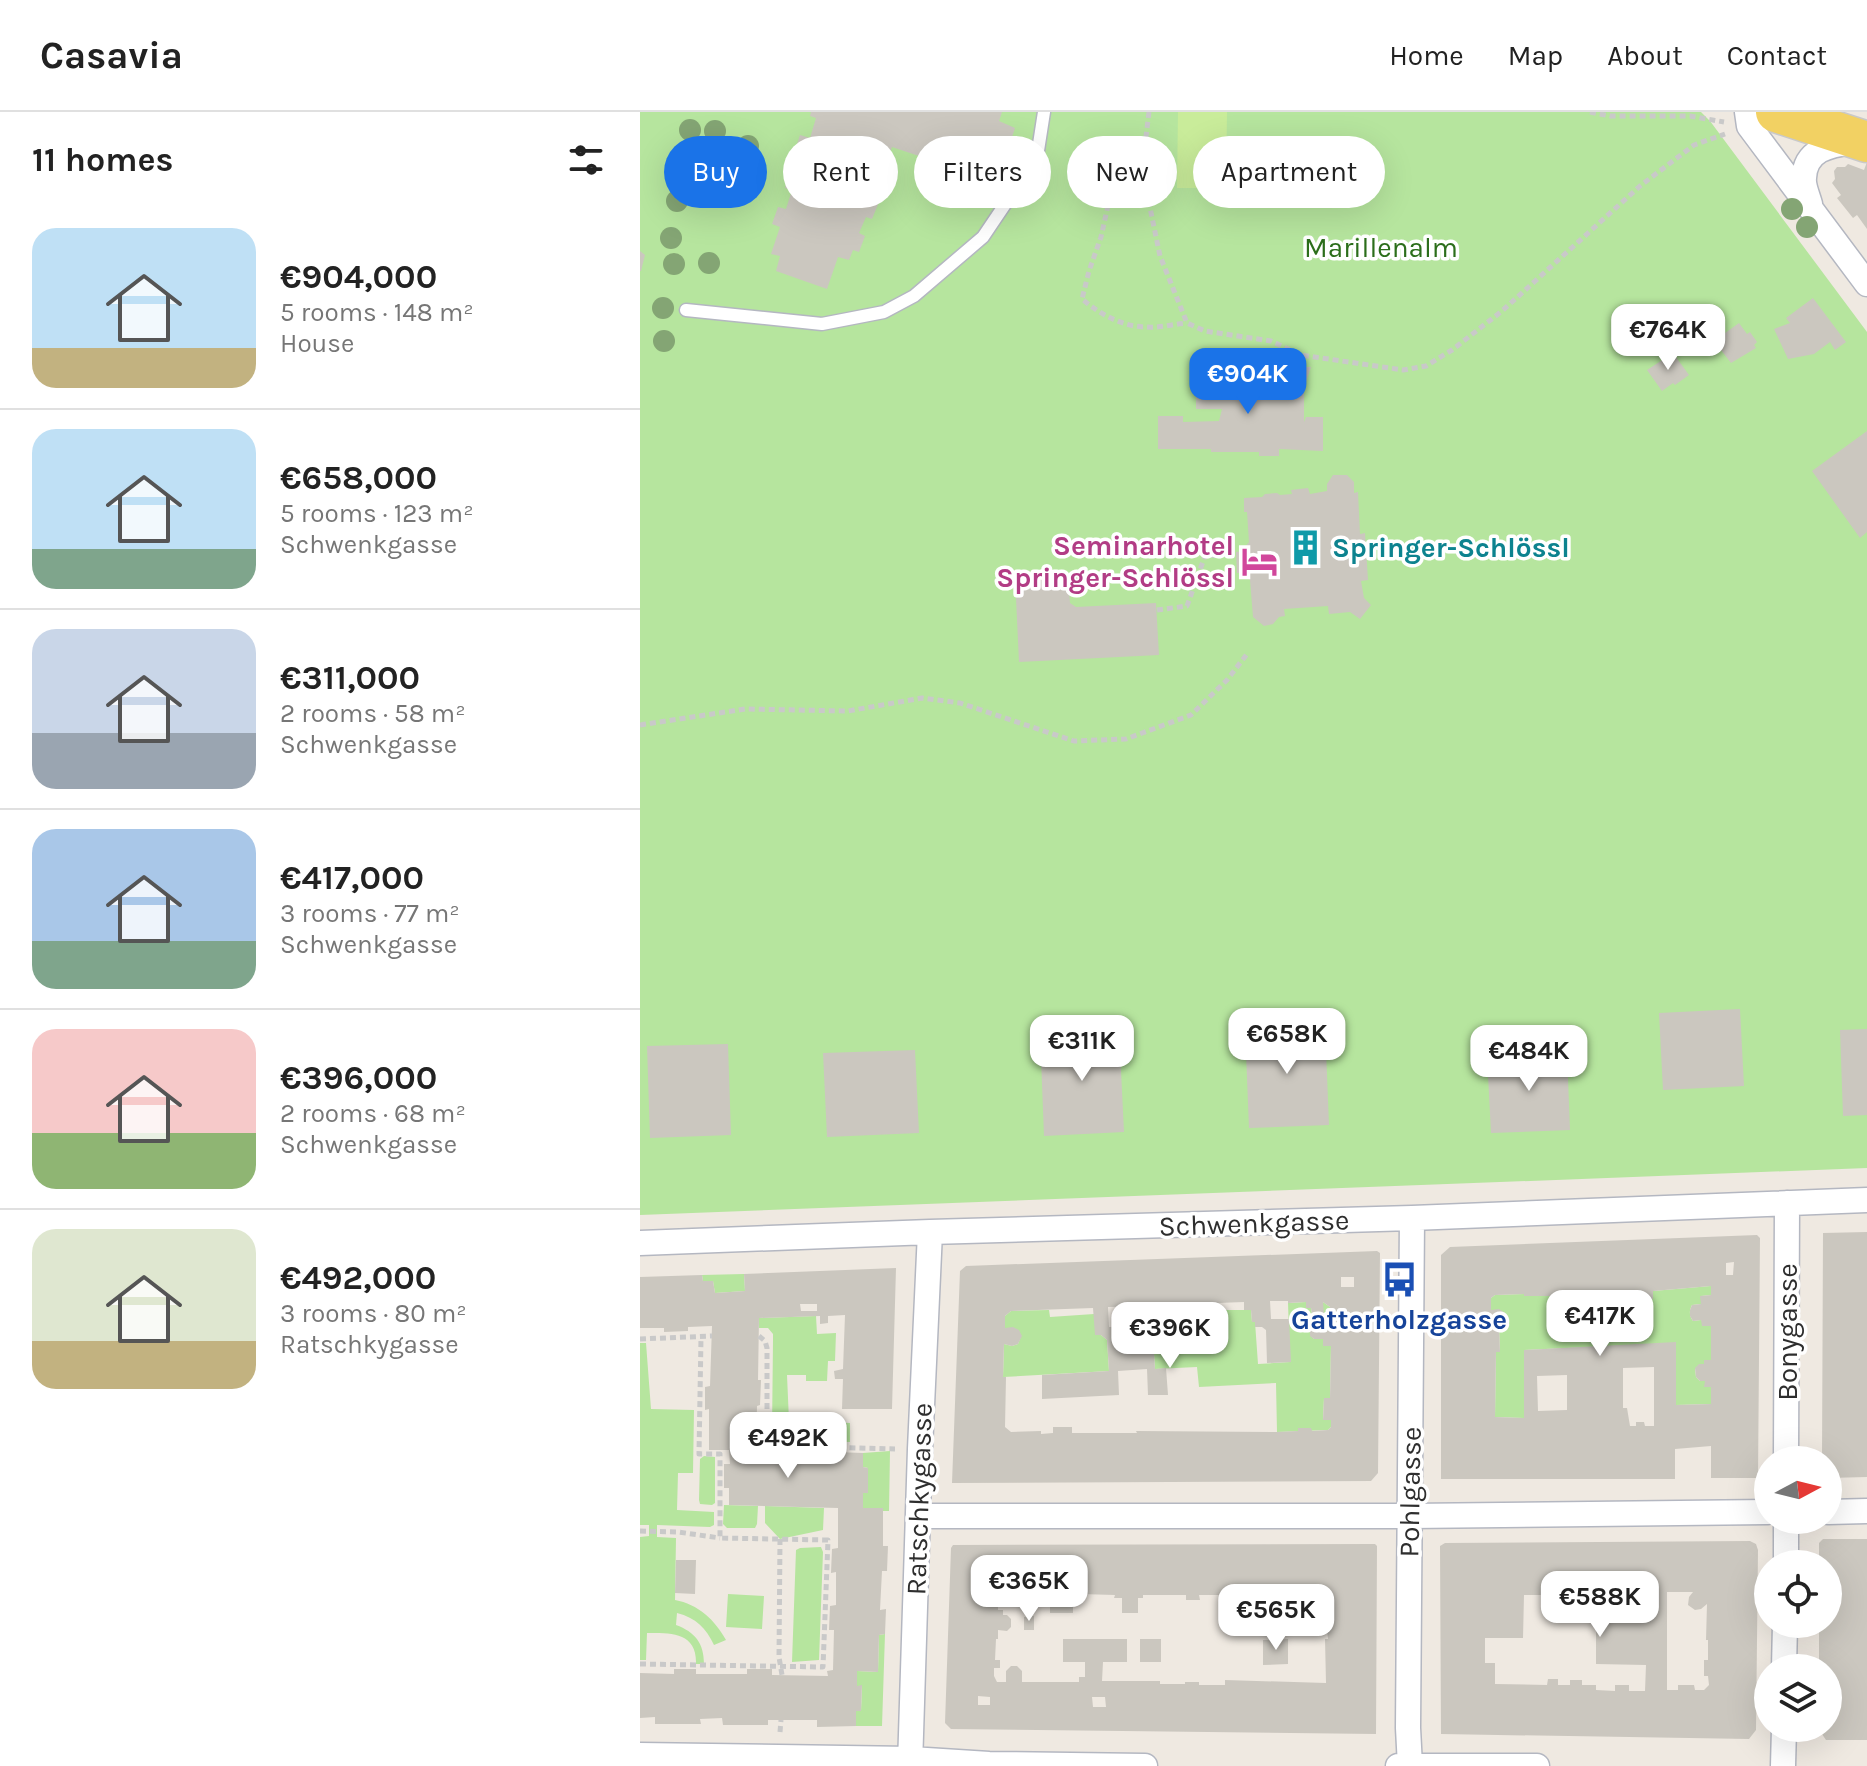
<!DOCTYPE html>
<meta charset="utf-8">
<style>
body{margin:0;font-family:Karla,sans-serif;background:#f6f6f6;color:#222;height:100vh;display:flex;flex-direction:column;font-size:30px;white-space:nowrap}
*{box-sizing:border-box;margin:0}
p{font-size:26px;color:#767676}
.icon{flex:none;width:44px;height:44px;fill:none;stroke:currentColor;stroke-width:2;stroke-linecap:round;stroke-linejoin:round}
.map{position:relative;flex:1;overflow:hidden}
.sheet{display:flex;flex-direction:column;background:#fff;width:640px}
.sheet>*{flex:none}
.top-card{position:absolute;left:24px;top:24px;width:760px;height:72px;display:flex;gap:16px}
.needle{width:52px;rotate:83deg}
.buttons{position:absolute;left:1114px;top:1334px;display:grid;gap:16px}
.buttons a{display:grid;place-items:center;width:88px;height:88px;border-radius:50%;background:#fff;box-shadow:0 8px 32px #0002;font-size:40px}
.price{position:absolute;translate:-50% -68px;padding:0 18px;border-radius:16px;background:#fff;color:#222;font-size:26px;line-height:52px;filter:drop-shadow(0 2px 4px #0008)}
.price::after{content:'';position:absolute;left:50%;top:48px;width:24px;height:18px;margin-left:-12px;background:inherit;clip-path:polygon(0 0,100% 0,50% 100%)}
.price.current{background:#1a73e8;color:#fff}
ul{padding:0;list-style:none}
li{display:flex;align-items:center;gap:24px;height:200px;padding:0 32px}
li+li{border-top:2px solid #e0e0e0}
li span{display:grid;place-items:center;flex:none;width:224px;height:160px;border-radius:24px;color:#555}
li>.icon{margin-inline-start:auto}
span .icon{width:96px;height:96px;fill:#fffc;stroke-width:1}
li b{font-size:34px}
h2{display:flex;justify-content:space-between;align-items:center;height:96px;padding:0 32px;font-size:34px}
.chip{padding:0 28px;border-radius:36px;background:#fff;box-shadow:0 8px 32px #0002;font-size:28px;line-height:72px}
.chip.current{background:#1a73e8;color:#fff}
header{display:flex;align-items:center;gap:48px;box-sizing:border-box;height:112px;padding:0 40px;background:#fff;border-bottom:2px solid #e0e0e0}
header strong{font-size:38px}
nav{display:flex;gap:44px;margin-inline-start:auto;font-size:28px}
main{display:flex;flex:1;min-height:0}
.map>svg:first-child{display:block}
.green{fill:#b6e59e}
.pitch{fill:#c9ec9a}
.building{fill:#cbc7bf;fill-rule:evenodd}
.lines{fill:none;stroke-linecap:round;stroke-linejoin:round}
.lane-casing{stroke:#b4b7c1;stroke-width:15}
.street-casing{stroke:#b4b7c1;stroke-width:27}
.primary-casing{stroke:#c9c9c9;stroke-width:43}
.path{stroke:#c9c9c9;stroke-width:5;stroke-dasharray:6 4;stroke-linecap:butt}
.lane{stroke:#fff;stroke-width:12}
.street{stroke:#fff;stroke-width:24}
.primary{stroke:#f2d163;stroke-width:40}
.tree{fill:#84a574}
.labels{text-anchor:middle;dominant-baseline:central;stroke-width:7;stroke-linejoin:round;paint-order:stroke}
.park-label{font-size:28px;fill:#2c6e1b;stroke:#fff}
.hotel-label{font-size:28px;font-weight:bold;fill:#b23c85;stroke:#fff;text-anchor:end}
.culture-label{font-size:28px;font-weight:bold;fill:#0d838f;stroke:#fff;text-anchor:start}
.street-label{font-size:28px;fill:#2e2e2e;stroke:#fff}
.transit-label{font-size:28px;font-weight:bold;fill:#164399;stroke:#fff}
</style>
<header>
<strong>Casavia</strong>
<nav><a>Home</a><a>Map</a><a>About</a><a>Contact</a></nav>
</header>
<main>
<section class="sheet">
<h2>11 homes<svg class="icon" aria-label="filters" viewBox="0 0 24 24"><path d="M4 7h16M4 17h16"/><circle cx="9" cy="7" r="2"/><circle cx="15" cy="17" r="2"/></svg></h2>
<ul>
<li><span style="background:linear-gradient(#bfe0f5 75%,#c2b280 0)"><svg class="icon" aria-label="home" viewBox="0 0 24 24"><path d="M3 11l9-7 9 7M6 9v11h12V9"/></svg></span><div><b>€904,000</b><p>5 rooms · 148 m²</p><p>House</p></div></li>
<li><span style="background:linear-gradient(#bfe0f5 75%,#7fa58c 0)"><svg class="icon" aria-label="home" viewBox="0 0 24 24"><path d="M3 11l9-7 9 7M6 9v11h12V9"/></svg></span><div><b>€658,000</b><p>5 rooms · 123 m²</p><p>Schwenkgasse</p></div></li>
<li><span style="background:linear-gradient(#c9d6e8 65%,#9aa5b1 0)"><svg class="icon" aria-label="home" viewBox="0 0 24 24"><path d="M3 11l9-7 9 7M6 9v11h12V9"/></svg></span><div><b>€311,000</b><p>2 rooms · 58 m²</p><p>Schwenkgasse</p></div></li>
<li><span style="background:linear-gradient(#a9c7e8 70%,#7fa58c 0)"><svg class="icon" aria-label="home" viewBox="0 0 24 24"><path d="M3 11l9-7 9 7M6 9v11h12V9"/></svg></span><div><b>€417,000</b><p>3 rooms · 77 m²</p><p>Schwenkgasse</p></div></li>
<li><span style="background:linear-gradient(#f6c9c9 65%,#8fb573 0)"><svg class="icon" aria-label="home" viewBox="0 0 24 24"><path d="M3 11l9-7 9 7M6 9v11h12V9"/></svg></span><div><b>€396,000</b><p>2 rooms · 68 m²</p><p>Schwenkgasse</p></div></li>
<li><span style="background:linear-gradient(#dfe7d0 70%,#c2b280 0)"><svg class="icon" aria-label="home" viewBox="0 0 24 24"><path d="M3 11l9-7 9 7M6 9v11h12V9"/></svg></span><div><b>€492,000</b><p>3 rooms · 80 m²</p><p>Ratschkygasse</p></div></li>
</ul>
</section>
<div class="map">
<svg width="1227" height="1654" viewBox="0 0 1227 1654">
<rect width="100%" height="100%" fill="#efe9e1"/>
<!-- green -->
<path class="green" d="M0,0H1061L1070,9L1227,220V1056L0,1103Z
M104,1162L105,1179L75,1181L73,1169H63L62,1163Z
M1071,1174V1183L1061,1184V1192L1052,1193C1049,1199 1049,1203 1053,1209L1061,1208L1071,1214V1248H1065L1064,1252L1055,1257L1056,1265L1060,1269H1065V1275H1071V1292L1036,1293V1231L884,1238V1306L855,1305L856,1240H860L859,1214L865,1211L851,1198V1186L855,1183L884,1182L885,1184H910L911,1188H917L918,1204L931,1188L936,1187V1182H949L950,1188H961V1195L971,1194V1181H985V1192H992V1198L995,1201L1005,1200L1008,1197V1188L1013,1179Z
M666,1190L671,1196L672,1203H680L683,1190L690,1195V1205H683L682,1211H674L670,1223L674,1227H683V1234H691L690,1286H684L683,1307L691,1308V1315L688,1318L637,1320L636,1271L559,1275L557,1255L515,1257L513,1226L518,1220L526,1219V1212L540,1211L539,1193L567,1192L569,1198H611L612,1210H615L618,1252L650,1250L648,1191Z
M409,1198L410,1205L454,1202L461,1223L467,1228L469,1259L363,1265L364,1232L372,1234L378,1232L381,1224L365,1216V1204L371,1199Z
M176,1204L177,1222L196,1221L195,1249H188L187,1269H166V1263H147L149,1309L210,1311V1330L140,1328L134,1325L132,1320L133,1228V1222L128,1216H119V1206Z
M0,1231H6L11,1297L54,1298L53,1361H38L37,1398L74,1400V1413L70,1415L17,1413V1425L36,1426L35,1488C58,1492 75,1508 86,1528L74,1533C66,1516 56,1506 37,1501L36,1513C55,1520 64,1531 64,1552H56C57,1520 31,1521 7,1521L6,1548H0V1425L9,1424V1413H0Z
M250,1339L249,1399H243V1396H223V1381L228,1380V1356L223,1355V1341Z
M64,1344L75,1345V1391L72,1393L60,1392L59,1388L60,1347Z
M84,1393L118,1394L117,1412L115,1416H87L83,1412Z
M125,1394L184,1396L183,1418L140,1427L125,1411Z
M181,1435L183,1440L179,1548L152,1550L156,1438L160,1436Z
M88,1482L124,1484L122,1517L86,1515Z
M245,1522L242,1614H216V1599H221L222,1574H217V1559L238,1560L239,1523Z"/>
<!-- pitch -->
<path class="pitch" d="M538,0H587L586,76H537Z"/>
<!-- building -->
<path class="building" d="M171,0H362L359,9L375,16L357,71L331,62L328,70L313,64L315,56L295,50L293,58L276,52L279,44L252,35L246,52L253,55L247,71L240,68L233,87L239,90L232,107L226,105L219,121L225,124L219,140L213,138L209,148L198,145L187,177L136,159L140,144L131,142L140,115L132,112L138,95L146,97L152,78L145,76L150,60L158,63L165,41L155,38L160,23L170,26L176,6L170,4Z
M1227,50V117L1217,103L1213,106L1197,86L1201,83L1192,71L1195,67L1194,59L1197,55H1205L1208,52L1224,58Z
M0,139L5,143L1,159H0Z
M1173,186L1206,230L1195,238L1190,230L1174,242L1148,247L1134,217L1150,211L1146,206Z
M1099,211L1107,222L1110,220L1117,230L1114,233L1116,236L1091,251L1074,229Z
M1033,241L1049,263L1035,273L1033,271L1022,279L1007,258Z
M639,255H671L664,276V310L666,305H683V339L639,337V344H619V340H571V337H518V304H543V310L579,309L582,297H556V261L639,263Z
M1227,319V420L1220,426L1172,359Z
M693,363H707L714,370V381L718,380L720,422L725,421L728,468L721,469L724,486L731,493L720,507L710,500L689,502L688,494L644,497L645,504L639,505L633,512L624,514L613,505L610,468L603,461H597L596,440L602,439L609,430L607,400H604V386L622,385L625,382L637,381L640,383L652,382L651,378L668,376L670,382L687,379V372Z
M428,463L430,491L436,495L516,491L519,543L379,550L375,465Z
M1100,897L1104,974L1023,978L1019,901Z
M685,913L689,1013L609,1016L605,916Z
M1227,917V1003L1203,1004L1200,918Z
M479,918L484,1020L404,1024L400,920Z
M88,932L91,1023L10,1026L7,934Z
M275,938L279,1021L187,1025L183,941Z
M927,941L930,1018L851,1021L847,944Z
M1227,1120V1365L1188,1366V1348H1182L1183,1121Z
M1117,1123L1120,1126L1118,1366H1071V1334L1035,1337V1367H801V1143L810,1135ZM1094,1150L1093,1163H1086V1151ZM1071,1174V1183L1060,1184L1061,1192L1052,1193L1050,1198V1204L1053,1209L1061,1208L1062,1214H1071V1248H1064V1252H1059L1055,1256L1056,1265L1060,1269H1065L1064,1275H1071V1292L1036,1293V1230L884,1238V1306L855,1305L856,1240H860L859,1214L865,1211V1201L859,1197L851,1198V1186L855,1183L884,1182V1184H910L911,1188H917L918,1204L932,1203L931,1188H936V1182H949L950,1188H961L960,1195L971,1194V1181H985V1193L992,1192V1198L995,1201L1005,1200L1008,1197V1188L1013,1187V1179ZM1014,1255V1314H1005L1004,1310H996V1314H990L987,1296H983V1256ZM927,1263V1298L898,1299L897,1264Z
M737,1139L740,1141L738,1361L731,1369L312,1371L320,1159L326,1154ZM701,1165H714V1175H701ZM630,1189H648V1191L666,1190V1196H671L672,1203H684L683,1190L690,1195V1205H682V1211H674L670,1215V1224L674,1227H683V1234H691L690,1286H684L683,1308H691V1315L688,1318L672,1319L671,1316H658V1319L637,1320L496,1319L497,1321H432V1315H413V1321L401,1322V1319L371,1320L365,1315L366,1265H363L364,1232L372,1234L378,1232L382,1224L379,1218L373,1215L365,1216V1204L371,1199L453,1196L455,1223H461L467,1228L469,1259L402,1263V1287L479,1283L478,1259L507,1257L508,1283H528L526,1256L515,1257L513,1226L518,1220H526L524,1193L604,1190V1198H611L612,1210H615V1215H622L626,1218L627,1251L651,1250L649,1207H631ZM509,1194L510,1213L469,1215L468,1195Z
M256,1156L252,1297H202L203,1267H195L194,1259L203,1257L205,1203L188,1204V1211L180,1212V1204L119,1206L118,1268H121L120,1293L117,1294L116,1337H118V1343L196,1345L195,1340L223,1341V1355L228,1356V1381H223V1396H243V1434H248L247,1459H242L240,1498L246,1497L245,1522L239,1523L238,1560L217,1559V1574L222,1573L221,1599H216V1614L177,1615V1608H128V1613H83L82,1606L60,1607L61,1612H15V1605L0,1606V1561L34,1562V1557H56V1562H107V1557H132V1563L188,1564L187,1559L193,1558L194,1518H189L190,1494L196,1493V1460L191,1461L192,1437L198,1436V1396L89,1393V1376H84V1352H90L89,1338H69V1297L65,1298V1275L70,1274L72,1214L48,1215V1219L24,1220V1216H0V1165L62,1163L63,1169H73L75,1181L105,1179L104,1162ZM160,1192H177V1199H161Z
M1183,1427H1227V1628H1186L1178,1616H1188V1556H1179V1512H1188V1452H1179V1431Z
M1110,1429L1116,1432L1118,1438L1116,1618L1109,1627L801,1622L800,1434L805,1431ZM1027,1480H1053L1049,1485L1048,1493L1055,1498L1061,1497L1067,1492L1066,1528H1068V1548H1064V1564H1068L1069,1573L1064,1578H1055L1054,1573H1038V1578H1027ZM932,1482H956V1552L1006,1553L1005,1579H989V1573H975V1579L956,1578V1573H942V1568H930V1573H918V1567H908L907,1573L855,1572V1551H845V1526H883L884,1483H909V1487H932Z
M735,1432L737,1434L736,1622L311,1617L305,1611L311,1436L313,1433ZM361,1476L370,1477V1482H410V1487H418L417,1492H410V1501H433V1487H439L440,1482L475,1483L474,1486H482V1501H498V1486H503V1483H546V1488H560L559,1483H597L596,1496H635L636,1483H658V1492L663,1496H670L674,1492L675,1483H686L688,1486V1501H680L679,1518H687L688,1527H685L686,1571L585,1568V1573H559V1570H545V1572H520V1569H462L463,1550H487V1527H423V1550H445V1565H439V1570H382V1559L377,1554H371L366,1559V1570H357L354,1564V1556H360V1548H355L356,1527H358V1518L367,1519L371,1515V1507L367,1503H363V1498H358V1482ZM338,1584L350,1585V1593H338ZM452,1585H465L466,1595H453Z
M36,1448H56L55,1482L35,1481Z
M394,1504V1518H384V1505Z
M500,1527H521V1550H500Z
M648,1527V1552L623,1553V1528Z"/>
<g class="lines">
<defs>
<path id="lane" d="M46,198L182,212L244,200L274,184L343,125L397,45L404,0"/>
<path id="street" d="M1107,0L1109,14L1227,172
M1170,92C1168,84 1163,74 1164,66C1165,38 1189,33 1212,30
M0,1131L290,1120L772,1106L1227,1088
M1146,1348L1147,1091
M1188,1400L1227,1399
M278,1404H770L1128,1400
M1146,1452V1408
M1144,1556L1145,1512
M0,1643L271,1647L349,1652L505,1654
M270,1654L280,1337L290,1120
M758,1654H897
M770,1654L768,1616L772,1106
M1143,1654L1144,1616"/>
<path id="primary" d="M1136,0L1227,30"/>
</defs>
<!-- lane casing -->
<use href="#lane" class="lane-casing"/>
<!-- street casing -->
<use href="#street" class="street-casing"/>
<!-- primary casing -->
<use href="#primary" class="primary-casing"/>
<!-- path -->
<path class="path" d="M509,0L502,57L520,144L547,211L565,219L631,229L661,243L763,258L786,254L812,238L862,199L1000,74L1054,33L1085,22
M950,0L970,4H1050L1084,10
M505,37H483L477,53L461,125L449,159L442,187C461,203 483,215 507,215C520,216 534,212 547,211
M517,498L547,494L565,444L588,442
M0,613L105,597L208,599L282,586L320,591L434,629L486,627L551,603L587,568L607,542
M119,1224L125,1229L127,1236V1318L130,1329L135,1334L255,1337
M0,1227L72,1224
M0,1419L38,1420L80,1426
M140,1427L139,1545L142,1563
M0,1552L183,1555L188,1428L80,1426V1342H59L61,1226
M140,1620L141,1608"/>
<!-- lane -->
<use href="#lane" class="lane"/>
<!-- street -->
<use href="#street" class="street"/>
<!-- primary -->
<use href="#primary" class="primary"/>
</g>
<!-- trees -->
<g class="tree">
<circle cx="50" cy="18" r="11"/>
<circle cx="75" cy="19" r="11"/>
<circle cx="108" cy="34" r="11"/>
<circle cx="37" cy="89" r="11"/>
<circle cx="1152" cy="97" r="11"/>
<circle cx="1167" cy="115" r="11"/>
<circle cx="31" cy="126" r="11"/>
<circle cx="69" cy="151" r="11"/>
<circle cx="34" cy="152" r="11"/>
<circle cx="23" cy="196" r="11"/>
<circle cx="24" cy="229" r="11"/>
</g>
<!-- icons -->
<defs>
<symbol id="building-bare" viewBox="-9 -9 18 18"><path d="M-4-6H4V6H1V3H-1V6H-4ZM-2.5-4.3h1.7v1.8h-1.7ZM.8-4.3h1.7v1.8H.8ZM-2.5-1h1.7V.8h-1.7ZM.8-1h1.7V.8H.8Z" fill="#0f9aa8" stroke="#fff" stroke-width="2.5" paint-order="stroke"/></symbol>
<symbol id="hotel-bare" viewBox="-9 -9 18 18"><path d="M-6-4.5h1.5V1H6V5H4.5V3h-9V5H-6ZM-4 0a1.8 1.8 0 1 1 3.6 0ZM.5 0V-2.5h3Q6-2.5 6 0Z" fill="#d1479c" stroke="#fff" stroke-width="2.5" paint-order="stroke"/></symbol>
<symbol id="bus-bare" viewBox="-9 -9 18 18"><path d="M-5-6H5V4H4V6H2V4H-2V6H-4V4H-5ZM-3.5-4V0h7V-4ZM-3.5 1.2v1.5H-2V1.2ZM2 1.2v1.5H3.5V1.2Z" fill="#1a4fb4" stroke="#fff" stroke-width="2.5" paint-order="stroke"/></symbol>
</defs>
<g fill-rule="evenodd">
<use href="#building-bare" x="640" y="410" width="51" height="51"/>
<use href="#hotel-bare" x="594" y="424" width="51" height="51"/>
<use href="#bus-bare" x="734" y="1142" width="51" height="51"/>
</g>
<g class="labels">
<!-- park labels -->
<g class="park-label">
<text x="741" y="135">Marillenalm</text>
</g>
<!-- hotel labels -->
<g class="hotel-label">
<text x="594" y="433">Seminarhotel<tspan x="594" dy="32">Springer-Schlössl</tspan></text>
</g>
<!-- culture labels -->
<g class="culture-label">
<text x="692" y="435">Springer-Schlössl</text>
</g>
<!-- street labels -->
<g class="street-label">
<text transform="translate(614 1111) rotate(-2)">Schwenkgasse</text>
<text transform="translate(1147 1220) rotate(-90)">Bonygasse</text>
<text transform="translate(770 1380) rotate(-89)">Pohlgasse</text>
<text transform="translate(279 1387) rotate(-88)">Ratschkygasse</text>
</g>
<!-- transit labels -->
<g class="transit-label">
<text x="759" y="1207">Gatterholzgasse</text>
</g>
</g>
</svg>
<div class="buttons">
<a><svg class="needle" viewBox="-14 -14 28 28"><path d="M0-13l5 13h-10z" fill="#e53935"/><path d="M0 13l5-13h-10z" fill="#767676"/></svg></a>
<a><svg class="icon" aria-label="locate" viewBox="0 0 24 24"><circle cx="12" cy="12" r="6"/><path d="M12 2v4M12 18v4M2 12h4M18 12h4"/></svg></a>
<a><svg class="icon" aria-label="layers" viewBox="0 0 24 24"><path d="M12 4l9 5-9 5-9-5zM3 14l9 5 9-5"/></svg></a>
</div>
<b class="price" style="left:1028px;top:260px">€764K</b>
<b class="price current" style="left:608px;top:304px">€904K</b>
<b class="price" style="left:647px;top:964px">€658K</b>
<b class="price" style="left:442px;top:971px">€311K</b>
<b class="price" style="left:889px;top:981px">€484K</b>
<b class="price" style="left:960px;top:1246px">€417K</b>
<b class="price" style="left:530px;top:1258px">€396K</b>
<b class="price" style="left:148px;top:1368px">€492K</b>
<b class="price" style="left:389px;top:1511px">€365K</b>
<b class="price" style="left:960px;top:1527px">€588K</b>
<b class="price" style="left:636px;top:1540px">€565K</b>
<div class="top-card">
<a class="chip current">Buy</a>
<a class="chip">Rent</a>
<a class="chip">Filters</a>
<a class="chip">New</a>
<a class="chip">Apartment</a>
</div>
</div>
</main>
